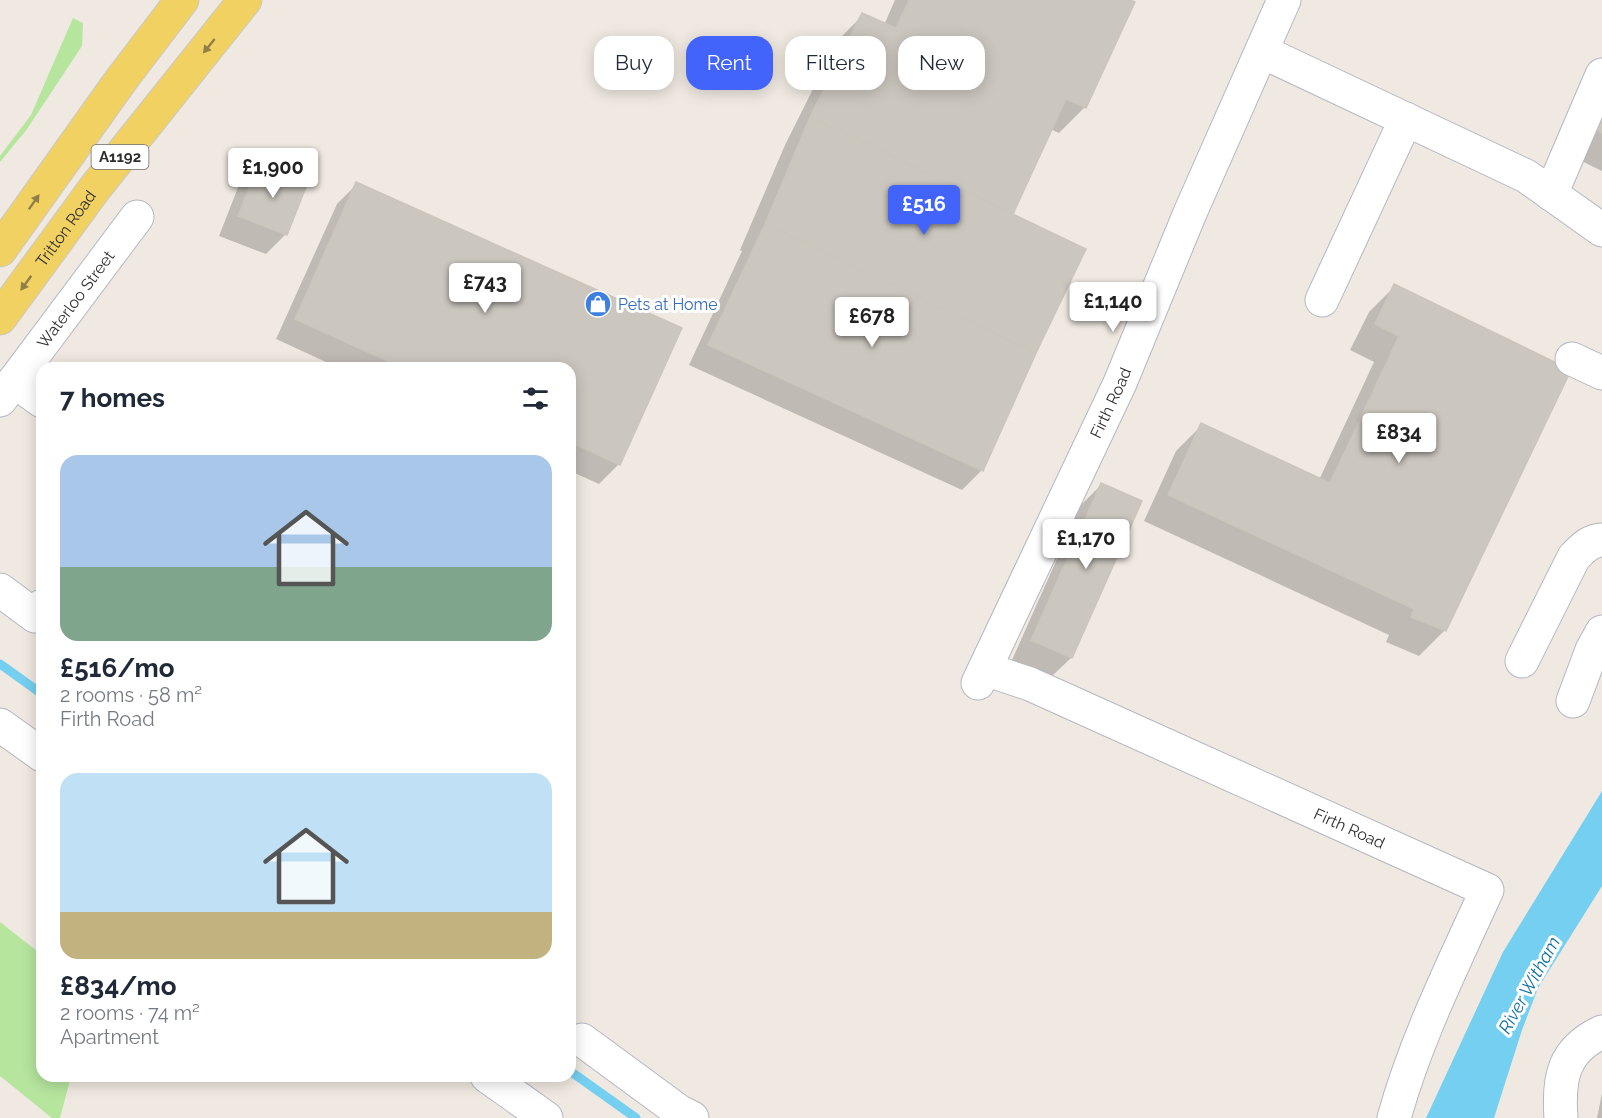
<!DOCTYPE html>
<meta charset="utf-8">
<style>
body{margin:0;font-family:Raleway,sans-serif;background:#f6f6f7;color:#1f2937;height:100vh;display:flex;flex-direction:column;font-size:22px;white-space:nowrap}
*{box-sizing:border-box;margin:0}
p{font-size:20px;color:#747a83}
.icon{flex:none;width:33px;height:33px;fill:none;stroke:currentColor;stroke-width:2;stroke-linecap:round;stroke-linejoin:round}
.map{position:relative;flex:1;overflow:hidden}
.panel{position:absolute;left:36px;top:362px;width:540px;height:720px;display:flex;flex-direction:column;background:#fff;border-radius:18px;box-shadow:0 3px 15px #0003}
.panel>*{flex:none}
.guide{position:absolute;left:594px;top:36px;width:570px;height:54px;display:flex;gap:12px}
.price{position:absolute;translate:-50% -51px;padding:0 14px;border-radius:6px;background:#fff;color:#222;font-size:20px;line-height:39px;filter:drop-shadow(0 2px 3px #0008)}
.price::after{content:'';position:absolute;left:50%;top:36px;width:18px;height:14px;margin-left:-9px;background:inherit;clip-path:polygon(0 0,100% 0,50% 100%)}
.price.active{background:#4264fb;color:#fff}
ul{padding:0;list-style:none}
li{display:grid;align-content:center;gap:12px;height:318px;padding:0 24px}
li span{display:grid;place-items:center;height:186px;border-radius:18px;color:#555}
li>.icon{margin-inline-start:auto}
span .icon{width:108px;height:108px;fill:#fffc;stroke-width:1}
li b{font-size:26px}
h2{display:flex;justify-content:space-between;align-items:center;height:72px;padding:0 24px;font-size:26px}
.chip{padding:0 21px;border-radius:18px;background:#fff;box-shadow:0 3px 15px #0003;font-size:21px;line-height:54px}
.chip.active{background:#4264fb;color:#fff}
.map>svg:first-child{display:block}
.green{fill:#b6e59e}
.water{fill:#75cff0}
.shadow{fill:#0003}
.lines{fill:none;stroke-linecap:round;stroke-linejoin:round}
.stream{stroke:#75cff0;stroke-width:9}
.building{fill:#cbc7bf;stroke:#cbc5ba;stroke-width:1.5}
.minor-casing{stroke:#b4b7c1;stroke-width:35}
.major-casing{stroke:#c9c9c9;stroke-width:35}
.minor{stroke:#fff;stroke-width:33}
.major{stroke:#f2d163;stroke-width:33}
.oneway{fill:#908048}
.labels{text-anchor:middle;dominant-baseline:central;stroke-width:6;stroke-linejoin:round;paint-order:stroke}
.shield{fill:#fff;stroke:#6d6d6d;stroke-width:1.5}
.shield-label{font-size:15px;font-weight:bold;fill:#2e2e2e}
.street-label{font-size:16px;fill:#2e2e2e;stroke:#fff}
.shop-label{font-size:16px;fill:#366cbe;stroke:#fff;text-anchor:start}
.water-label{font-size:18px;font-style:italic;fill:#0d6fa3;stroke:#fff}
</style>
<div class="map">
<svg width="1602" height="1118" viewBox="0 0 1602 1118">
<rect width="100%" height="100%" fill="#efe9e1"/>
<!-- green -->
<path class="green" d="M73,18L83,23L82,46L27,129L0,162V156L31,115Z
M0,922L42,955V1076H71L60,1118H52L0,1076Z"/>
<!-- water -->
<path class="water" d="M1602,791V886L1538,988L1522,1030L1494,1118H1426L1503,952Z"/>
<!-- shadow -->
<path class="shadow" d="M895,0H1126L1085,107L1059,133L1050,129L1011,215L982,470L962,490L689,365L742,251L740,250L785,145L837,41L863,15L884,25Z
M1602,95V171L1569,155Z
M259,165L286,234L266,254L219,236L239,185Z
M357,184L680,328L619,464L599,484L570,471V368H339L276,339L337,204Z
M1395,286L1445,630L1419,656L1386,642L1389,635L1144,521L1176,451L1202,425L1319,480L1374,362L1350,350L1369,312Z
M1101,485L1140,502L1071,658L1051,677L1012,660L1081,505Z
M1602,1093V1118H1597Z"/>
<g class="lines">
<!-- stream -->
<path class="stream" d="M0,664L42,694
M570,1071L636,1118"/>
</g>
<!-- building -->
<path class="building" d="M909,0H1130L1135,2L1086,108L1066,99L1013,214L810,117L862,13L896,28Z
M1602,112V133L1594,129Z
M810,117L1086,249L1036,353L765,224Z
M259,163L308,182L287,235L238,216Z
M356,182L682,328L620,465L570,442V368H403L295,319Z
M765,224L1036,353L983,471L708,345Z
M1394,284L1571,370L1446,631L1411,617L1414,609L1168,495L1201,423L1330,483L1399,336L1375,324Z
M1101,483L1142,501L1072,658L1031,640Z"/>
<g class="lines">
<defs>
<g id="minor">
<path d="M1263,52L1526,176L1602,230"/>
<path d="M1551,194L1602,75"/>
<path d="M1322,300L1406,119"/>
<path d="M1572,359L1602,373"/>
<path d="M14,381L42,401"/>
<path id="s1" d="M0,400L137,217"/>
<path d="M0,590L35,616L42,606"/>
<path d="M1522,661L1574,557C1582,549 1590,540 1602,540"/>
<path id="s2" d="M985,669L1030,684L1487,890C1453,965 1416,1039 1394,1118"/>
<path id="s3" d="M978,683L1120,383L1190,213L1284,0"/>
<path d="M1573,701L1592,650L1602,632"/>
<path d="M0,725L42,755"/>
<path d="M582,1040L680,1112L692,1118"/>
<path d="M487,1076L546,1118"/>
<path d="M1561,1118C1558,1078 1563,1050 1602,1032"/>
</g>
<g id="major">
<path d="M0,250L121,80L182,0"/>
<path id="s4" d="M0,318L95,188L245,0"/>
</g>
</defs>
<!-- minor casing -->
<use href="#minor" class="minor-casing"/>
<!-- major casing -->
<use href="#major" class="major-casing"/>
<!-- minor -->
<use href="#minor" class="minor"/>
<!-- major -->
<use href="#major" class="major"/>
</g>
<!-- one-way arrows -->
<defs><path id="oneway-solid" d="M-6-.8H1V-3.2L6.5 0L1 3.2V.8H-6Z" transform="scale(1.5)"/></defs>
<g class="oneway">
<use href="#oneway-solid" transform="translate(209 46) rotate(129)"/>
<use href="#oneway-solid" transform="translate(34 202) rotate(-55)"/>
<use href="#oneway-solid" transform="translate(26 283) rotate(126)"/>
</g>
<!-- icons -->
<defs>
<symbol id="shop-disc" viewBox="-11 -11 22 22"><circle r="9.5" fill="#3f7fe0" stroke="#fff"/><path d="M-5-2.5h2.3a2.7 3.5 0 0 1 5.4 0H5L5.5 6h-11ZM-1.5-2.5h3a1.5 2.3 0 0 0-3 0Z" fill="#fff"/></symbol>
</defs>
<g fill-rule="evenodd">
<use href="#shop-disc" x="583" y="289" width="30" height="30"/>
</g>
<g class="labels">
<!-- shield labels -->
<rect class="shield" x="91.5" y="145" width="57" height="24" rx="4.5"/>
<g class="shield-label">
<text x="120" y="157">A1192</text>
</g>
<!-- street labels -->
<g class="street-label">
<text stroke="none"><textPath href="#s4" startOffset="111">Tritton Road</textPath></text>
<text stroke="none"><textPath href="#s1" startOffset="126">Waterloo Street</textPath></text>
<text stroke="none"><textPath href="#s3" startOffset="310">Firth Road</textPath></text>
<text stroke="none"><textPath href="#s2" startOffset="398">Firth Road</textPath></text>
</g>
<!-- shop labels -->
<g class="shop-label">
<text x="618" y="304">Pets at Home</text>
</g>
<!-- water labels -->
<g class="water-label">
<text transform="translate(1529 985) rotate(-61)">River Witham</text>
</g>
</g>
</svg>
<b class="price" style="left:273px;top:199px">£1,900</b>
<b class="price active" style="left:924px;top:236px">£516</b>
<b class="price" style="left:485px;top:314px">£743</b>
<b class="price" style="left:1113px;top:333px">£1,140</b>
<b class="price" style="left:872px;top:348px">£678</b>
<b class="price" style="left:1399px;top:464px">£834</b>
<b class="price" style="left:1086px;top:570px">£1,170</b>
<div class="guide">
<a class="chip">Buy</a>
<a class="chip active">Rent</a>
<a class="chip">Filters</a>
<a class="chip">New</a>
</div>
<section class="panel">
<h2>7 homes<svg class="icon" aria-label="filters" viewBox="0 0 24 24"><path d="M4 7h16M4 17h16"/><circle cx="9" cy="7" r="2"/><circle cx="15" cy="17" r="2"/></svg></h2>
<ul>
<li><span style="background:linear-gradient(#a9c7e8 60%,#7fa58c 0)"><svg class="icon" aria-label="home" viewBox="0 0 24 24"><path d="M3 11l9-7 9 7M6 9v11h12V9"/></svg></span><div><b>£516/mo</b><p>2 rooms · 58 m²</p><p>Firth Road</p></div></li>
<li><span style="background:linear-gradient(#bfe0f5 75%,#c2b280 0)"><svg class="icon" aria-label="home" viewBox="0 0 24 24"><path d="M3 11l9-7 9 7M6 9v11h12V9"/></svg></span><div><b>£834/mo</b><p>2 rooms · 74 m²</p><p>Apartment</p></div></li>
</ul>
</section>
</div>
